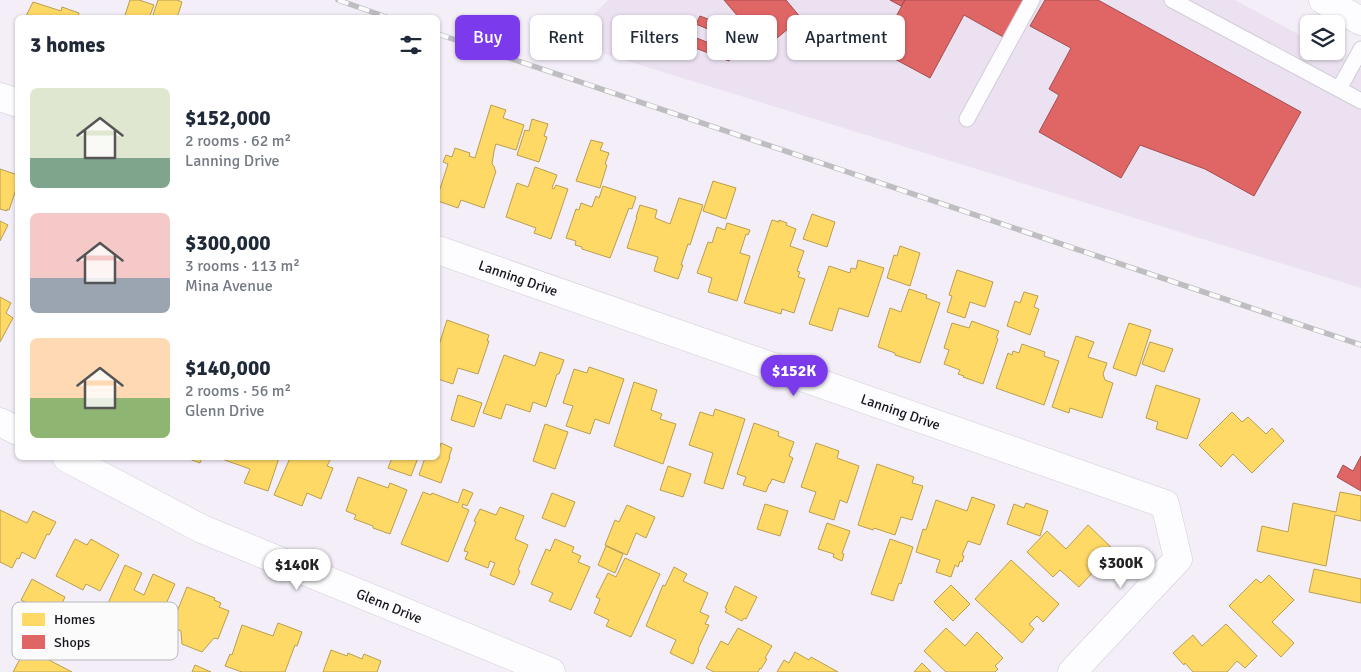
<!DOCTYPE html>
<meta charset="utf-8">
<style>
body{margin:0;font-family:Signika,sans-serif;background:#f2f2f3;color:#1f2937;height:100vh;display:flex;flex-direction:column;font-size:19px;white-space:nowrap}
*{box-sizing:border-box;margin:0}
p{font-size:16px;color:#747a83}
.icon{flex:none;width:28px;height:28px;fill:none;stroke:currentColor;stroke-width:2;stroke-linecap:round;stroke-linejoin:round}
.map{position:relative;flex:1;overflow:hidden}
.details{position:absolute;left:15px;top:15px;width:425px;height:445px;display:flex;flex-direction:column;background:#fff;border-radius:8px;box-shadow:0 1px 4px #0004}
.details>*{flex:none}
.guide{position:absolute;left:455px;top:15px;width:475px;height:45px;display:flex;gap:10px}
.tools{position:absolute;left:1300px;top:15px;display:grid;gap:10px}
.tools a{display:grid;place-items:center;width:45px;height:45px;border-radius:8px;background:#fff;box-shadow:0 1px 4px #0004;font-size:25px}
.price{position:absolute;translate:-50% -42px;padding:0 11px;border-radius:18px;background:#fff;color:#222;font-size:16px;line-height:32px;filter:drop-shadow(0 1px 2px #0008)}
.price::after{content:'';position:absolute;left:50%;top:30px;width:15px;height:11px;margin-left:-8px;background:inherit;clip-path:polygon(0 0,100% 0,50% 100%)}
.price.selected{background:#7c3aed;color:#fff}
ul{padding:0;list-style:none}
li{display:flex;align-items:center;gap:15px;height:125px;padding:0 15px}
li span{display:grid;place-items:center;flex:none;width:140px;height:100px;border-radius:8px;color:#555}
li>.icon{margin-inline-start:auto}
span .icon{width:60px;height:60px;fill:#fffc;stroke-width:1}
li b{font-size:21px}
h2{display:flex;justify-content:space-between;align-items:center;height:60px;padding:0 15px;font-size:21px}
.chip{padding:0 18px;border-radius:8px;background:#fff;box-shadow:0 1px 4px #0004;font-size:18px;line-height:45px}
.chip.selected{background:#7c3aed;color:#fff}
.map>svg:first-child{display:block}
.commercial{fill:#ebe1f1}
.homes{fill:#ffd966;stroke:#ba9e50}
.shops{fill:#e06666;stroke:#a44d50}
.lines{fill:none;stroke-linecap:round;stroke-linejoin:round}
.lane-casing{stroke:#d1ccd7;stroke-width:17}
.street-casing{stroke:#d1ccd7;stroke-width:29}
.secondary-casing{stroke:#d1ccd7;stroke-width:29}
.lane{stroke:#fdfcfe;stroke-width:15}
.street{stroke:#fdfcfe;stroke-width:28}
.secondary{stroke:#fdfcfe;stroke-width:28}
.rail-casing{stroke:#bebdc0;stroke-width:5.5}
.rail{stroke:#fbfbfb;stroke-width:4;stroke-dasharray:11;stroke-linecap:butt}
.labels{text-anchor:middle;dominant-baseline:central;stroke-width:5;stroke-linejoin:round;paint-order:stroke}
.street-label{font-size:14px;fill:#18141e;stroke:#fbfbfb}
.key{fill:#fbfbfb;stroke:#b7b6b9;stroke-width:1}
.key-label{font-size:14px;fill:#18141e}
</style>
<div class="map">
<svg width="1361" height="672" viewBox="0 0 1361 672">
<rect width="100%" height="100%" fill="#f3eef8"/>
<!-- commercial -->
<path class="commercial" d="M608,0H1235L1309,40V51H1329L1361,69V288L566,42Z"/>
<!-- homes -->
<path class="homes" d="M130,0H139L154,5L149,18H124Z
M158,0H177L182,2L177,18H152Z
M33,2L61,11L62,7L79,13L78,18H25Z
M491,105L506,110L503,118L524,125L516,150L496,144L494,151L492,164L494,166L495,170L496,171L484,208L461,200L458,208L438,201V195L448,164L443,162L446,155L452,157L455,148L470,153L469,156L475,158Z
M532,119L548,124L544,136L547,137L539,162L517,155L525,130L529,131Z
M591,140L603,143L600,150L609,153L605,164L607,165L600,188L576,181Z
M535,167L557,175L552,188L554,189L556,185L568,189L551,239L534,233L536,228L506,217L517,183L528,187Z
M0,169L18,175V184L9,210L7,209V211L0,209Z
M713,181L736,188L726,219L703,211Z
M603,186L636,197L632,209L629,208L610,258L582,249V247L575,245L576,241L566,238L576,209L579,210L581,203L592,207L596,196L599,198Z
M679,198L703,205L690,245L688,244L681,265H683L678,279L654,271L658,257L627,248L637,217H636L640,205L657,210L655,218L670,224Z
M812,214L835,222L827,247L803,239Z
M772,220L779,222V220L787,223L786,225L796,229L790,246L804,251L797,271L800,272L798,277L805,279L794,313L782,309L781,314L744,303Z
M0,221L8,225L0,241Z
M727,223L750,230L748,235L746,234L740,253L750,256L737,301L708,292L712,278L697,273L708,242L712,243L717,227L725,230Z
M900,246L920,253L910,286L887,278L894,255L897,256Z
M858,260L884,268L868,317L839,308L832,331L809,324L829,266L850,273L851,268L856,269Z
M957,270L993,282L985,307L970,302L965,318L947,312L952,296L949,295Z
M909,289L927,295L926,298L940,303L920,363L895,355V353L878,347L890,308L901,312Z
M1024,292L1038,296L1034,307L1039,309L1030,335L1007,326L1015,301L1020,303Z
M0,297L11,303L6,313L13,318L0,342Z
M447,320L489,335L487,341H489L478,374L458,368L453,384L438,379V348Z
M972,321L999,331L996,338L998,339L983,384L963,377L964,376L958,374L960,370L944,364L949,350L944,348L952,323L969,328Z
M1129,323L1151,330L1136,376L1113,368Z
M1076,336L1094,342L1088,357L1107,363L1103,374L1105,380L1113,383L1102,418L1070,408L1069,413L1052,407Z
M1150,342L1173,349L1164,372L1142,364Z
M1022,344L1045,352L1044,356L1059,361L1044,405L996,388L1008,353L1012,355L1013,351L1019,353Z
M540,352L564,360L559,374H557L546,407L533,402L530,412L506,404L501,419L483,413L504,355L535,366Z
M589,367L624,379L609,424L595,419L590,434L566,426L573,406L563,403L574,369L587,373Z
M634,382L657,390L651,410L662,414L660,419L676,424L663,464L614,446Z
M1156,385L1200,399L1187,439L1156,429L1158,422L1146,418Z
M458,395L482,403L474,427L451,420Z
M715,409L745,419L723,489L704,483L713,453L689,445L700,412L713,416Z
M1232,412L1242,422L1248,417L1266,434L1272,428L1284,441L1252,473L1233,454L1221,467L1199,445Z
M754,423L779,432L778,436L794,442L789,456L793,458L784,483L772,479L770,484H769L766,492L743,485L746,477L737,474Z
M545,424L568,432L555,469L533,461Z
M441,443L452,448L449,457H450L441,483L419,475L425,458H438V453Z
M816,443L839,451L837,458L859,466L847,503L840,500L834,520L809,512L816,492L801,487Z
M187,458H202L200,463Z
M219,458H279L268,491L244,483L250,469Z
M290,458H331L327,466L333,468L321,499L307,493L302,506L274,495Z
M392,458H418L411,476L388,468Z
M877,464L914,477L912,483L923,486L912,520L901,517L895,535L874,528L873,530L858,525Z
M668,466L691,474L683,497L660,490Z
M358,477L388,488L390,483L407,490L390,534L373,528V526L354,519L356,515L346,511Z
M463,489L473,493L467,506L463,504L462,507L469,510L448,562L401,544L423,492L431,495L432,493L458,503Z
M1340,492L1361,496V521L1335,515L1326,566L1257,551L1262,526L1288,532L1293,503L1336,512Z
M552,493L575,502L565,527L542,518Z
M972,497L995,505L980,545L968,541L962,555L964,556L962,562L960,561L958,567L955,565L951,577L936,572L940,560L916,552L923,529L926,530L936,500L967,511Z
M1026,503L1048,511L1040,536L1007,524L1014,504L1024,508Z
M765,504L788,511L780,536L757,529Z
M627,505L655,517L646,538L636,533L627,555L605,545L615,520L619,522Z
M500,507L524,516L515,539L528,545L518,570L520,571L514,585L490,575L495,563L490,561L488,568L465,559L468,552L464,551L476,522L474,521L480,509L496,515Z
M0,510L27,523L33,511L56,522L49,535L47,534L35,559L22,552L19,559L17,558L12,568L0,562Z
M827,523L850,531L842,553L844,554L842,561L833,557L834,554L818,549Z
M1088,525L1114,550L1079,587L1060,570L1053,577L1027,552L1047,531L1066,549Z
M75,539L87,545L91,539L119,555L100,591L86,584L83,590L56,576Z
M555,539L574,547L572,552L581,556L578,562L590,567L571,610L549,601L553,593L531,584L546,549L550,551Z
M890,539L913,547L901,584L899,583L893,601L871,594Z
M606,546L623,554L615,573L598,565Z
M625,558L660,574L631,637L606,626L609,620L594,613L600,599L596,597L608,573L616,577Z
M1011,560L1059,604L1043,622L1037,616L1029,624L1034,629L1022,643L975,599Z
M125,565L142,573L134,590L144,595L153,574L175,584L155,628L150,626L144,641L90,620L99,605L106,608Z
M674,567L687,574L683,581L708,593L700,612L709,616L705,624L709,625L698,649L699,650L693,664L670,653L676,640L646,626L663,585L665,586Z
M1314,569L1361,579V603L1309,592Z
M1269,575L1294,600L1272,622L1294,643L1281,657L1229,606L1256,579L1261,583Z
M32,579L65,597L55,618L21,600Z
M951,585L970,604L953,621L934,602Z
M735,586L757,597L746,619L744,618L742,621L725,612L727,609L725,608Z
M187,587L215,598L214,600L221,603L219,607L229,611L218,639L214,638L202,652L182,644L181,631L169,626L172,618L174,619Z
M278,623L302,632L297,646L295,645L285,672H242L225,666L230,654L232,655L242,625L273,636Z
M1226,624L1257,656L1245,668L1237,661L1227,672H1193L1185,663L1184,665L1173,653L1193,635L1202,646Z
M738,628L772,646L765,658L767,659L761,669L760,668L758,672H714L706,668L721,641L728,645Z
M946,628L965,646L977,632L1003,658L995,666L998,669L995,672H946L924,651Z
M26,648L72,672H13Z
M331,650L347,656L348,653L362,659L364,654L381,661L377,672H323Z
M795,652L809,660L811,657L838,672H777L784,660L789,663Z
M922,663L931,672H914Z
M195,665L211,672H192Z"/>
<!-- shops -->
<path class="shops" d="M724,0H786L801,18L765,48Z
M890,0H905L901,6Z
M905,0H1026L1005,38L964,15L930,78L878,50Z
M1045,0H1098L1301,112L1254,196L1205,169L1140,145L1121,178L1039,132L1059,95L1049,89L1071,48L1030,26Z
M700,16L721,24L717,33L696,24Z
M689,35L732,52L729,61L685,44Z
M1361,456V491L1337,477L1343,465L1353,471Z"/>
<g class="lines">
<defs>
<path id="lane" d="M1172,0L1361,101
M1339,89L1361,49
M967,119L1032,0"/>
<g id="street">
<path d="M0,97L18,103"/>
<path id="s1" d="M438,250L1165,504L1178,559L1072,672"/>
<path d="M0,422L18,431"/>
<path id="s2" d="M67,458L202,529L551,672"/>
</g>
<path id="secondary" d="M1323,0L1361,21"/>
</defs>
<!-- lane casing -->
<use href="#lane" class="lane-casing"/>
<!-- street casing -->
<use href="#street" class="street-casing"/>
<!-- secondary casing -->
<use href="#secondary" class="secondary-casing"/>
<!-- lane -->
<use href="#lane" class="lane"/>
<!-- street -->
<use href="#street" class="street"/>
<!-- secondary -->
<use href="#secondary" class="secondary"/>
<defs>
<path id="rail" d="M338,0L389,18
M438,34L1361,345"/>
</defs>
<!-- rail casing -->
<use href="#rail" class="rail-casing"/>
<!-- rail -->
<use href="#rail" class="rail"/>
</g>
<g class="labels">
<!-- street labels -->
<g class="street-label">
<text stroke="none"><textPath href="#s1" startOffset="85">Lanning Drive</textPath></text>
<text stroke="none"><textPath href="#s1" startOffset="490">Lanning Drive</textPath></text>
<text stroke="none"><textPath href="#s2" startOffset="355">Glenn Drive</textPath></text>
</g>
</g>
<!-- legend -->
<rect x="12" y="602" width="166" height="58" rx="8" class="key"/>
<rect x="22" y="613" width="23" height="13" fill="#ffd966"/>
<rect x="22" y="635" width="23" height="14" fill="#e06666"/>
<g class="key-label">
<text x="54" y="624">Homes</text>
<text x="54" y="647">Shops</text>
</g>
</svg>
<div class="tools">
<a><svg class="icon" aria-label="layers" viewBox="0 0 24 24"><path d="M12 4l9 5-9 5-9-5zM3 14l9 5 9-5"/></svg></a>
</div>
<b class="price selected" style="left:794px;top:397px">$152K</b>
<b class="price" style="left:1121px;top:589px">$300K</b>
<b class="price" style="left:297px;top:591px">$140K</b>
<div class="guide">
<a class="chip selected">Buy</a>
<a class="chip">Rent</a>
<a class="chip">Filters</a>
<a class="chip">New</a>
<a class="chip">Apartment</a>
</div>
<section class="details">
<h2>3 homes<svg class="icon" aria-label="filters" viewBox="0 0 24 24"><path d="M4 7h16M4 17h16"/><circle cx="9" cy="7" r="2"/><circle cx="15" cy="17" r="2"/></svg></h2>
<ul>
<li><span style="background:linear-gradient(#dfe7d0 70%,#7fa58c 0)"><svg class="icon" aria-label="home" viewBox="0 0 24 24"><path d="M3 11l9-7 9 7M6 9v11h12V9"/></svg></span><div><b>$152,000</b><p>2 rooms · 62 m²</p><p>Lanning Drive</p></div></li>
<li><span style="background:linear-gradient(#f6c9c9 65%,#9aa5b1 0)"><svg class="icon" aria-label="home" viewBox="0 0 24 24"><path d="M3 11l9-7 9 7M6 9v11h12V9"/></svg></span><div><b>$300,000</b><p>3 rooms · 113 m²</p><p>Mina Avenue</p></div></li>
<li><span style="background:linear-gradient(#ffd9b3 60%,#8fb573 0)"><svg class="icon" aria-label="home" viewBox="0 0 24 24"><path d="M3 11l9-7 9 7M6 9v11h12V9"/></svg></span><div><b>$140,000</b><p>2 rooms · 56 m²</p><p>Glenn Drive</p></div></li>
</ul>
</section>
</div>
